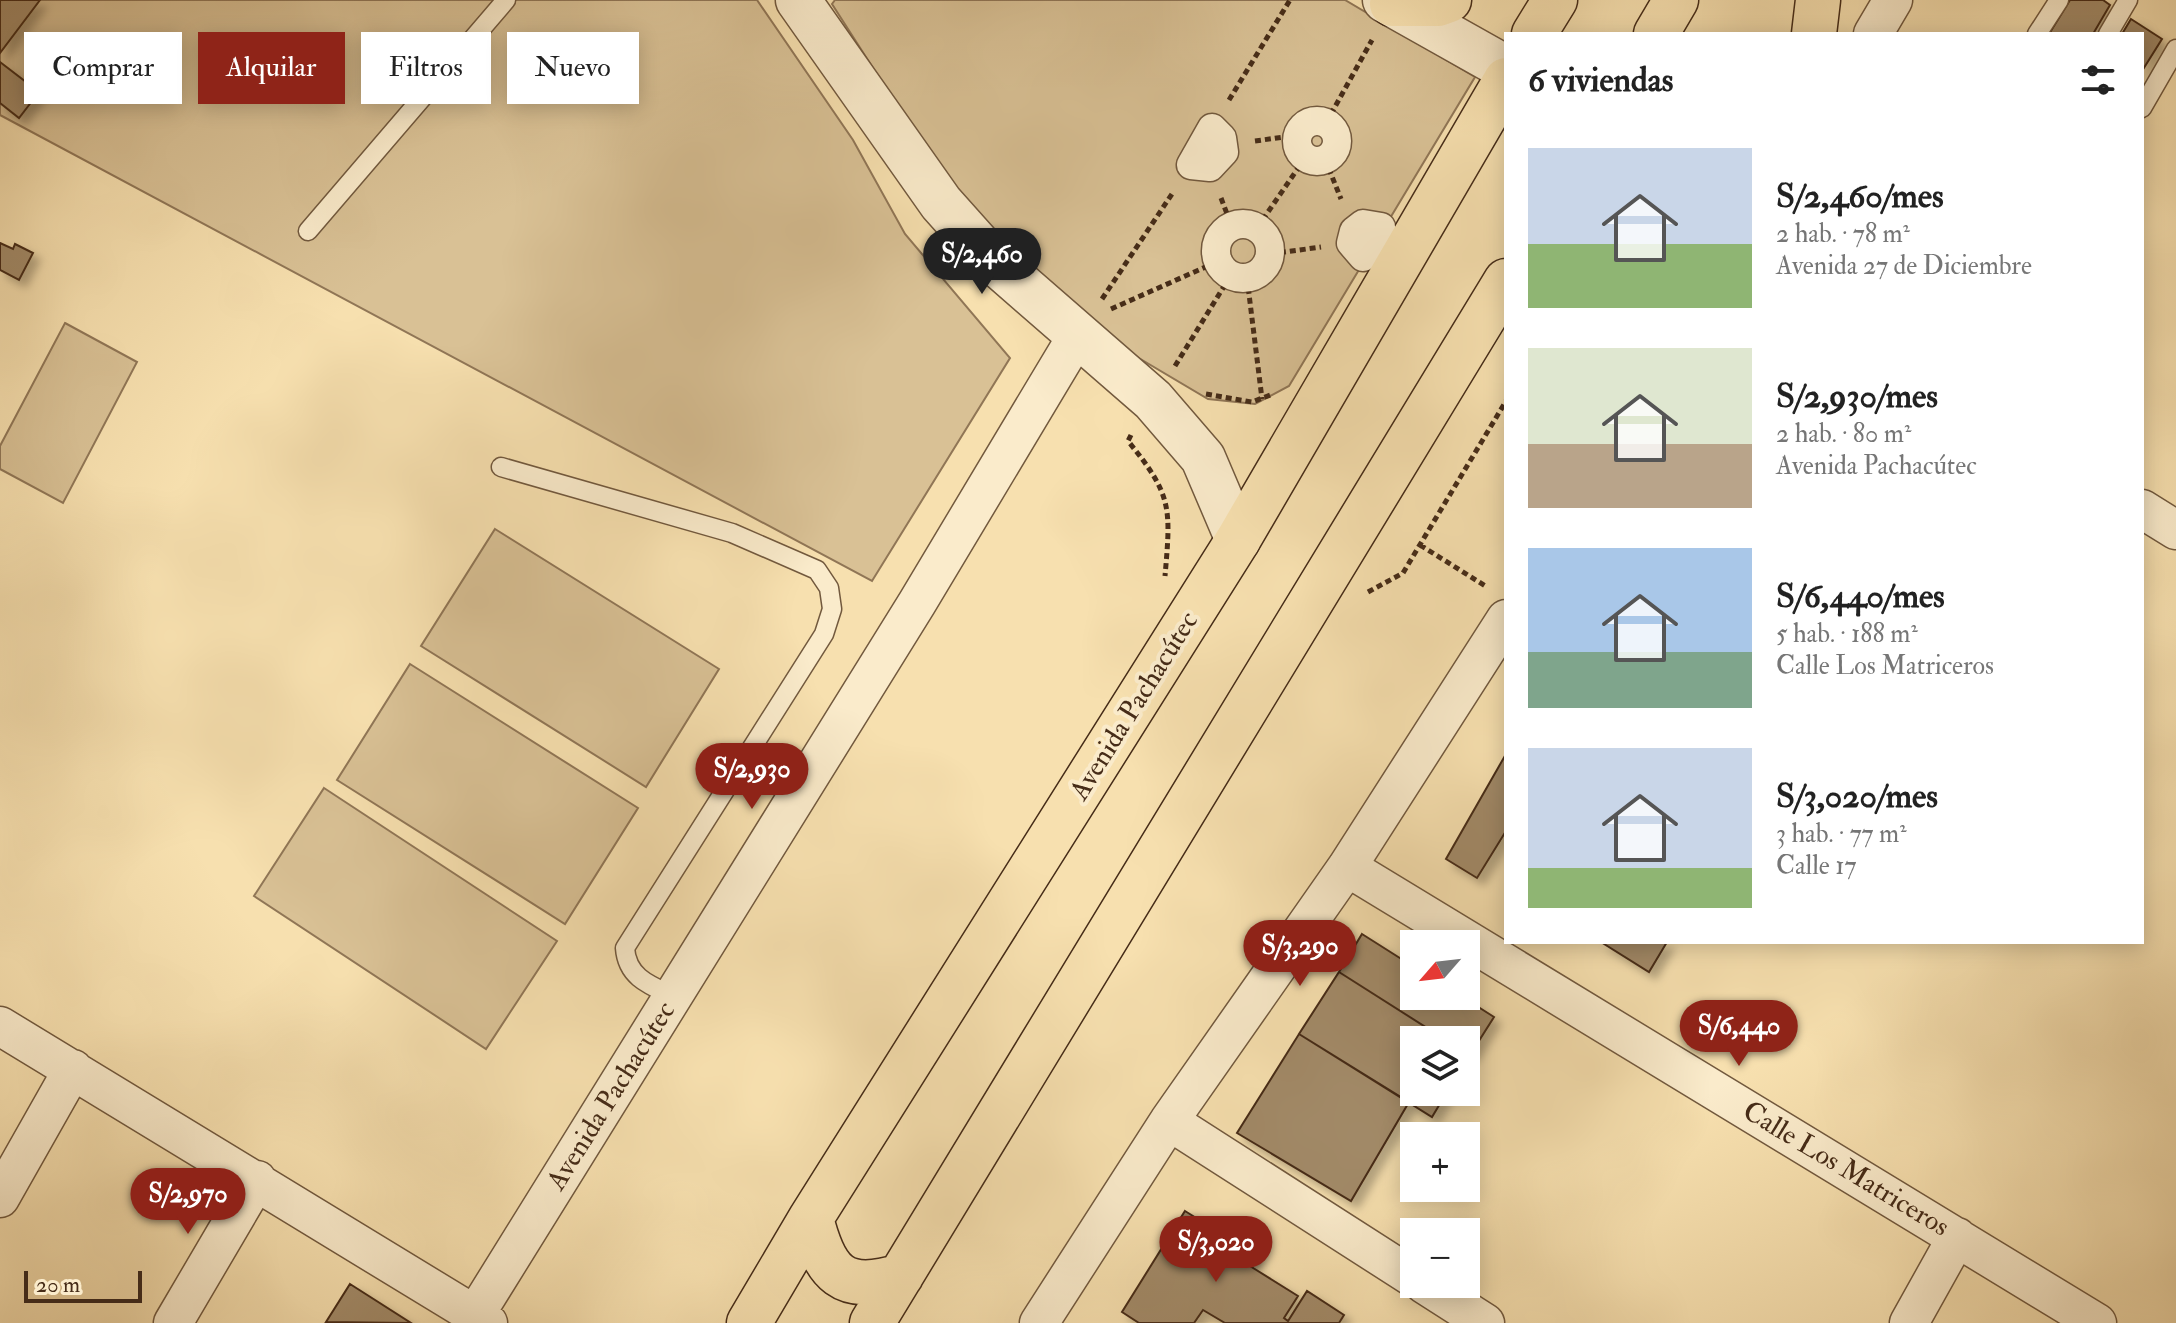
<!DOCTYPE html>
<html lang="es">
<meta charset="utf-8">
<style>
body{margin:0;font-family:"IM FELL Double Pica",serif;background:#f6f6f6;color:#222;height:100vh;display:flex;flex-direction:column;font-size:30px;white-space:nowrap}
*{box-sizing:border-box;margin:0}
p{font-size:26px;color:#767676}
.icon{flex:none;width:44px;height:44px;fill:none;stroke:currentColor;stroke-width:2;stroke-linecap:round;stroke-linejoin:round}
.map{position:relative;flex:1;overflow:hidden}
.details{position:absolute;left:1504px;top:32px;width:640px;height:912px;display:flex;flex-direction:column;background:#fff;border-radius:0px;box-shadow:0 4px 20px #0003}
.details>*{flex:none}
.guide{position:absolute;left:24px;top:32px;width:760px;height:72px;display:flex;gap:16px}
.needle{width:52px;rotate:242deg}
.controls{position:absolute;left:1400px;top:930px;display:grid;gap:16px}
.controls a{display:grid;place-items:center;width:80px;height:80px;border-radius:0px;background:#fff;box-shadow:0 4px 20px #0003;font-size:40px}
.scale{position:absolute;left:24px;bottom:20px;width:118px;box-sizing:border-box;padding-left:8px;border:4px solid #462c18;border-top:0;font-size:22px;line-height:28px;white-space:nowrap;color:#462c18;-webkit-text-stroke:6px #faebcb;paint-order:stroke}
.price{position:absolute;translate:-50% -68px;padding:0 18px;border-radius:28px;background:#8f2418;color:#fff;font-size:26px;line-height:52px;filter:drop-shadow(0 2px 4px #0008)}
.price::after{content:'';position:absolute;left:50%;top:48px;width:24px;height:18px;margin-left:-12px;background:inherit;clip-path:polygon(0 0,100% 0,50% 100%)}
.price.on{background:#222;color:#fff}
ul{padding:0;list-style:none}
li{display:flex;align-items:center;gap:24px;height:200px;padding:0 24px}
li span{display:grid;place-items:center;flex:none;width:224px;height:160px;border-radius:0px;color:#555}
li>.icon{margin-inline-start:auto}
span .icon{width:96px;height:96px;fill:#fffc;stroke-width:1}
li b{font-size:34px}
h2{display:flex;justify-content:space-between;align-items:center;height:96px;padding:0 24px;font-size:34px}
.tag{padding:0 28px;border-radius:0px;background:#fff;box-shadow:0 4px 20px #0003;font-size:28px;line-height:72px}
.tag.on{background:#8f2418;color:#fff}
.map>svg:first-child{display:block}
.green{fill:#d9c195;stroke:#907656;stroke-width:2}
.building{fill:#a28a67;stroke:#462c18;stroke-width:2;filter:url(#shadow)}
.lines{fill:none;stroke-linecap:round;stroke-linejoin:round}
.service-casing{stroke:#72593e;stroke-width:21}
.pedestrian-casing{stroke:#72593e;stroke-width:31}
.minor-casing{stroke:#72593e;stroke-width:41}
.tertiary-casing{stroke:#72593e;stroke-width:47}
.primary-casing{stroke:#462c18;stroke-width:47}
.path{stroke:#462c18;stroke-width:5;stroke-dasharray:6 4;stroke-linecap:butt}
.service{stroke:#faebcb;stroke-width:18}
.pedestrian{stroke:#faebcb;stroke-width:28}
.minor{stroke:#faebcb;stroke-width:38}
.tertiary{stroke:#faebcb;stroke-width:44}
.primary{stroke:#f7e0af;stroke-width:44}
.labels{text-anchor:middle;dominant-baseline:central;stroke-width:8;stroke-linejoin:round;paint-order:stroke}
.street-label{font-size:28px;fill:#462c18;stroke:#faebcb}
</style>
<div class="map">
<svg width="2176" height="1323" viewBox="0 0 2176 1323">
<defs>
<filter id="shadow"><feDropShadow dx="7" dy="7" stdDeviation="4" flood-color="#0004"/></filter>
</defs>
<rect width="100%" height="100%" fill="#f7e0af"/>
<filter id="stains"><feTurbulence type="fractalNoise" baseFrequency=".0025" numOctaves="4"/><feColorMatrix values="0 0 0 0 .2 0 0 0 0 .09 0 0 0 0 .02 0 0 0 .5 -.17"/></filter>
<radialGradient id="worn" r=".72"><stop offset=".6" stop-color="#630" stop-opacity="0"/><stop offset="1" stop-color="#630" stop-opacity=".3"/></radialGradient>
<!-- green -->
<path class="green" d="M0,0H757L853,140L905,234L1010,358L872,581L0,115Z
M835,0H1345L1475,77L1289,386L1255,404L1208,399L1078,322L937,168L832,4Z
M65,323L137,362L63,503L0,469V446Z
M495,529L719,669L646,787L421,646Z
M410,664L638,808L565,924L337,780Z
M324,788L557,941L486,1049L254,896Z"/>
<!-- building -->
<path class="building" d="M0,0H40L0,53Z
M2070,0H2103L2110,5L2093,34H2049Z
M2131,19L2162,39L2142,71V34H2122Z
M0,62L39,92L19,118L0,103Z
M0,243L13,249L15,244L33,253L19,280L0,270Z
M1506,754V831L1477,878L1446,859Z
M1362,934L1414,967V996H1461L1494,1017L1470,1055L1466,1052V1040H1446L1339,972Z
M1601,942H1667L1649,972Z
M1339,972L1446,1040H1414V1092H1447L1432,1117L1299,1034Z
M1299,1034L1409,1102L1351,1201L1237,1133Z
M1185,1211L1257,1256L1250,1266L1298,1296L1284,1318L1288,1321L1307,1291L1344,1315L1339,1323H1225L1203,1310L1194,1323H1139L1122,1312Z
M350,1284L411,1323L326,1322Z"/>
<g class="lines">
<defs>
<path id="service" d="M2037,34L2059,0
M2108,34L2128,0
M2142,108L2176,49
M308,231L506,0
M501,467L732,533L817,570L829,588L832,609L824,634L625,948C627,977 649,985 673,996"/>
<path id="pedestrian" d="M1297 141a20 20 0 1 1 40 0a20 20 0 1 1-40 0Z
M1212,128L1222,138L1224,152L1210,167L1191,165Z
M1363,224L1381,227L1363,257L1351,243L1354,231Z
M1216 251a27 27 0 1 1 54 0a27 27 0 1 1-54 0Z"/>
<path id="minor" d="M1873,34L1893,0
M2142,509L2176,530
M1347,867L2097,1323
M0,1026L488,1323
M1169,1121L1414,1278
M0,1198L73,1069
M1424,1284L1485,1323
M173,1323L257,1180
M470,1323L917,603L1077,336
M1039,1323L1169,1121L1347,867L1506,619
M1909,1323L1957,1237"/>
<path id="tertiary" d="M798,0L941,203L991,259L1153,400L1203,458L1238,540
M1385,0L1506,68"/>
<path id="primary" d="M1392,4H1438L1449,0
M1534,34L1555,0
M1656,34L1676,0
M1814,34L1818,0
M811,1218C825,1274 842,1294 901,1276
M749,1323L811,1218L1238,540L1506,80
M872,1323L1506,281"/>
</defs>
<!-- service casing -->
<use href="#service" class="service-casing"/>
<!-- pedestrian casing -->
<use href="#pedestrian" class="pedestrian-casing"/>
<!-- minor casing -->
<use href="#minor" class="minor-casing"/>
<!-- tertiary casing -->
<use href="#tertiary" class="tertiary-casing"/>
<!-- primary casing -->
<use href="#primary" class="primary-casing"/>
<!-- path -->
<path class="path" d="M1229,100L1290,0
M1326,123L1372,40
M1255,141L1298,135
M1325,159L1341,199
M1221,198L1232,227
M1257,228L1305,158
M1270,254L1321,247
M1247,278L1262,399
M1102,299L1174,191
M1111,309L1219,261
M1175,366L1231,275
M1206,394L1252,402L1273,394
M1131,435L1128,441C1172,495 1171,507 1165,576
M1420,545L1487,587
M1368,592L1403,573L1506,401"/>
<!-- service -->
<use href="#service" class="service"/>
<!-- pedestrian -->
<use href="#pedestrian" class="pedestrian"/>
<!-- minor -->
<use href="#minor" class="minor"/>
<!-- tertiary -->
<use href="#tertiary" class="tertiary"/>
<!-- primary -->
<use href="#primary" class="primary"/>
</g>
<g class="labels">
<!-- street labels -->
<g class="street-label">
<text transform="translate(1134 706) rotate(-58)">Avenida Pachacútec</text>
<text transform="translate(611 1096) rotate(-58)">Avenida Pachacútec</text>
<text transform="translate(1846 1169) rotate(31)">Calle Los Matriceros</text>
</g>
</g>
<rect width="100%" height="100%" filter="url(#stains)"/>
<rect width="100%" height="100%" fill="url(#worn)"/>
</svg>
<div class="controls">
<a><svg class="needle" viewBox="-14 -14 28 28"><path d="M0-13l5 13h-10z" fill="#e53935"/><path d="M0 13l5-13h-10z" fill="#767676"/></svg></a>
<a><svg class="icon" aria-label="layers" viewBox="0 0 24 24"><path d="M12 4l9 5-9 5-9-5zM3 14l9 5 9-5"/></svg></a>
<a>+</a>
<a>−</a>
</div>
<div class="scale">20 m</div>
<b class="price on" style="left:982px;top:296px">S/2,460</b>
<b class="price" style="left:752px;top:811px">S/2,930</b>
<b class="price" style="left:1300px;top:988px">S/3,290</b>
<b class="price" style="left:1739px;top:1068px">S/6,440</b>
<b class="price" style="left:188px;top:1236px">S/2,970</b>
<b class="price" style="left:1216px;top:1284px">S/3,020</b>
<div class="guide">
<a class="tag">Comprar</a>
<a class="tag on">Alquilar</a>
<a class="tag">Filtros</a>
<a class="tag">Nuevo</a>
</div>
<section class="details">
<h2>6 viviendas<svg class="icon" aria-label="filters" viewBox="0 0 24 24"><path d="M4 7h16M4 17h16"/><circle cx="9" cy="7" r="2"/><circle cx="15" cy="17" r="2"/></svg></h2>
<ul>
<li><span style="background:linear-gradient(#c9d6e8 60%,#8fb573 0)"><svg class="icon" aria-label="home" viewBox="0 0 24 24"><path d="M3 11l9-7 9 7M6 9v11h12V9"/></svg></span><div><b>S/2,460/mes</b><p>2 hab. · 78 m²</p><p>Avenida 27 de Diciembre</p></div></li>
<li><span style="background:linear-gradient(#dfe7d0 60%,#b9a48a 0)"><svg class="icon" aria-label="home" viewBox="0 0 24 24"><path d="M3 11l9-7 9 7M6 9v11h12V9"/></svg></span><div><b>S/2,930/mes</b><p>2 hab. · 80 m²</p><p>Avenida Pachacútec</p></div></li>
<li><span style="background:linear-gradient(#a9c7e8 65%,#7fa58c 0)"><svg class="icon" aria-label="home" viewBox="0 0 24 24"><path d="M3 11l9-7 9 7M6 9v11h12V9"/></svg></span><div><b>S/6,440/mes</b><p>5 hab. · 188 m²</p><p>Calle Los Matriceros</p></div></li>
<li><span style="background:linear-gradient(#c9d6e8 75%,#8fb573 0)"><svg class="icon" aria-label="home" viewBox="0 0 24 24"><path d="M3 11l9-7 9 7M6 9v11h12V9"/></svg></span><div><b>S/3,020/mes</b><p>3 hab. · 77 m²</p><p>Calle 17</p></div></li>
</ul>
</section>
</div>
